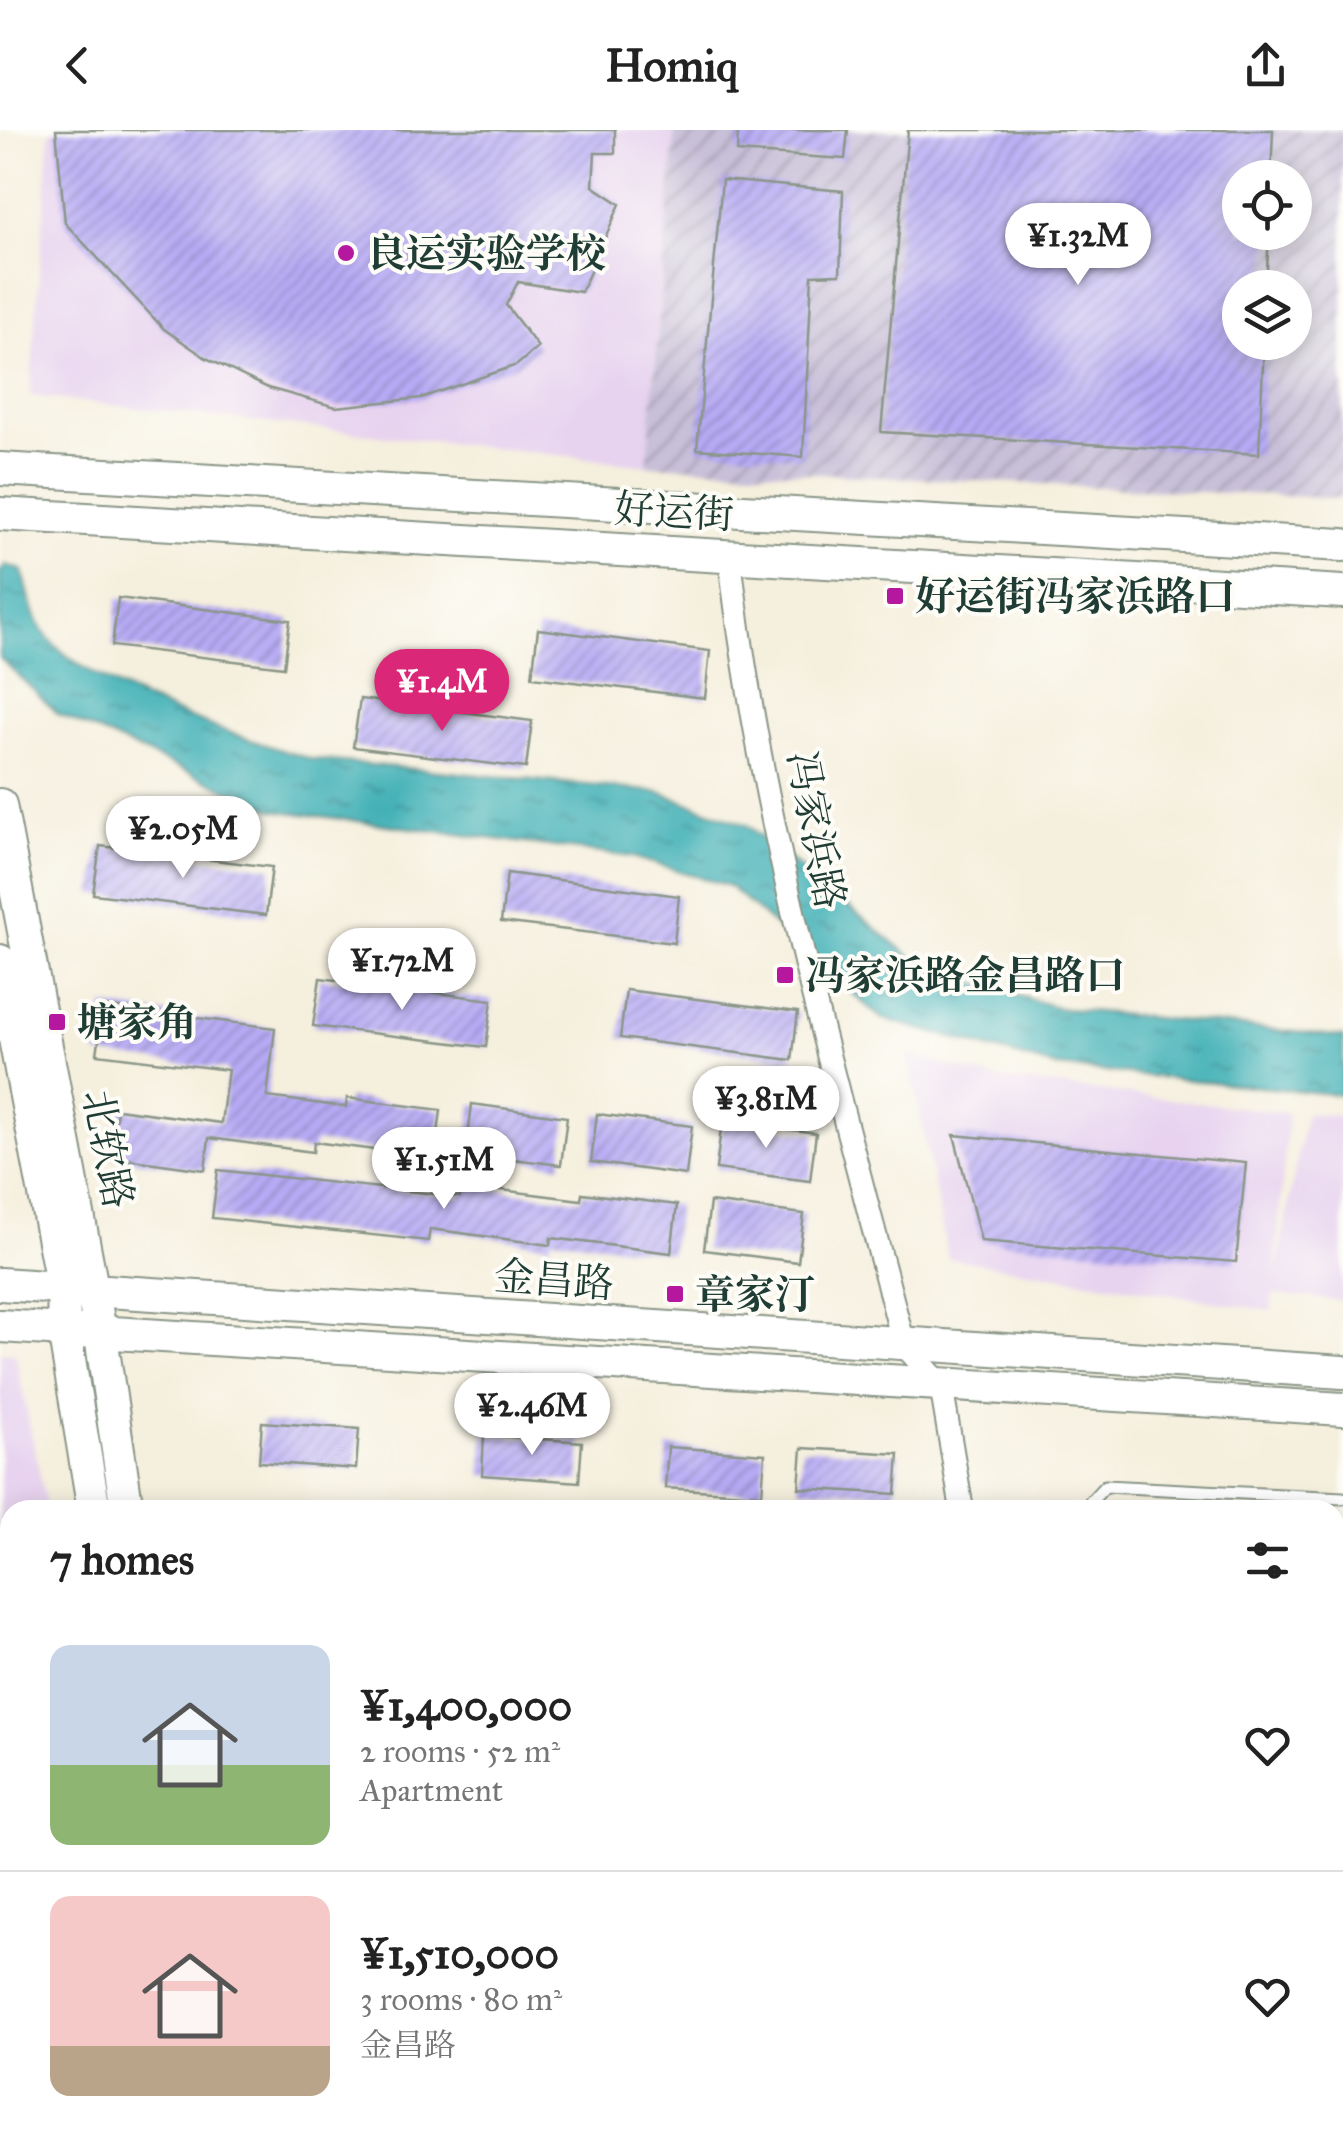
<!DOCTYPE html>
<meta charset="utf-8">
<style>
body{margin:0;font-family:"IM FELL Great Primer","Noto Serif SC",serif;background:#f6f6f6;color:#222;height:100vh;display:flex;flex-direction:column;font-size:38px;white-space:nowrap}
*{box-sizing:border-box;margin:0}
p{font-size:32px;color:#767676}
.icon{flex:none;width:55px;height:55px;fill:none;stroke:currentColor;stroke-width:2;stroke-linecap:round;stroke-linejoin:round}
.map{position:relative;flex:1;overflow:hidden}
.sheet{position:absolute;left:0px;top:1370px;width:1345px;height:640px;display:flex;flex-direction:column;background:#fff;border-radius:30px 30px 0 0;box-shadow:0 5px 25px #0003}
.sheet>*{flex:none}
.tools{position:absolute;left:1222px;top:30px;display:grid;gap:20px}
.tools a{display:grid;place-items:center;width:90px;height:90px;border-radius:50%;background:#fff;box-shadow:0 5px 25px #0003;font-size:50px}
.price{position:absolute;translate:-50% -85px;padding:0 22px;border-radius:35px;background:#fff;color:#222;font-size:32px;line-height:65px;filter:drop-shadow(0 2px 5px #0008)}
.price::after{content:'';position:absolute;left:50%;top:60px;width:30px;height:22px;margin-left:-15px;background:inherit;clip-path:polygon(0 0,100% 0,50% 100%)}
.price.on{background:#db2777;color:#fff}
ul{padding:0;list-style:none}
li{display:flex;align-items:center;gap:30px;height:250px;padding:0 50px}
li+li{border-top:2px solid #e0e0e0}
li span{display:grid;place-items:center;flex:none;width:280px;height:200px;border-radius:20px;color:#555}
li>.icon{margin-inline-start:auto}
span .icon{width:120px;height:120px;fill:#fffc;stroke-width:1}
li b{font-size:42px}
h2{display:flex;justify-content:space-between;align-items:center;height:120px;padding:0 50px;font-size:42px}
header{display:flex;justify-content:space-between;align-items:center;height:130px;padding:0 50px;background:#fff;font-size:45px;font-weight:700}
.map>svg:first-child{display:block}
.built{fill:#e7d2ef}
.industrial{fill:url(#industrial-furrows);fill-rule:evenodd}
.water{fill:url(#water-ripples);stroke:#2f7675;stroke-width:2.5}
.building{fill:url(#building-hatch)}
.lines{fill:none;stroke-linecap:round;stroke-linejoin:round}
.lane-casing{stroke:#8a9688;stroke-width:15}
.street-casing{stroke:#8a9688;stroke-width:26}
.secondary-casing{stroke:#8a9688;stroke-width:36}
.lane{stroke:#fff;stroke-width:11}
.street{stroke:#fff;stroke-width:22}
.secondary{stroke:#fff;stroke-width:32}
.poi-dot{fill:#b5179e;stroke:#fdfcf7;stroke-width:4}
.labels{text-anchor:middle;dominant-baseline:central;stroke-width:8;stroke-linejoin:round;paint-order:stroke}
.poi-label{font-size:40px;font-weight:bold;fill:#1f3d34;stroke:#fdfcf7;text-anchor:start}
.street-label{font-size:40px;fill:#1f3d34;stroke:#fdfcf7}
</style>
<header><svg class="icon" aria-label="back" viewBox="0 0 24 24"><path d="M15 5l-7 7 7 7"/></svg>Homiq<svg class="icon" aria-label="share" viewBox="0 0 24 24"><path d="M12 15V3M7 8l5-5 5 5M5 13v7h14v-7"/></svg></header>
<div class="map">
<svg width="1343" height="2010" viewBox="0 0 1343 2010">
<defs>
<pattern id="industrial-furrows" width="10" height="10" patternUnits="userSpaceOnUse" patternTransform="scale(2.5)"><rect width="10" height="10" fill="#c8bfd8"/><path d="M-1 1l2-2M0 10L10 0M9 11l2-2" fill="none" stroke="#a29cb0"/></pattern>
<pattern id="water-ripples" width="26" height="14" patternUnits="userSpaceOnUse" patternTransform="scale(2.5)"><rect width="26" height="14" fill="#3fb0b6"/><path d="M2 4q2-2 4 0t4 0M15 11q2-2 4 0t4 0" fill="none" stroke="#349095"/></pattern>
<pattern id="building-hatch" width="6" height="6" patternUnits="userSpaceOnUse" patternTransform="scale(2.5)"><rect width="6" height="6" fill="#b7aaf5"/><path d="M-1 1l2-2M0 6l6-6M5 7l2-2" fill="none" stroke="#948cc7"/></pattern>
</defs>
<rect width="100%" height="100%" fill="#fdfcf7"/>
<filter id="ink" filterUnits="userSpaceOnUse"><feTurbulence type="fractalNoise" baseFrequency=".01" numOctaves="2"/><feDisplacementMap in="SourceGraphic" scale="20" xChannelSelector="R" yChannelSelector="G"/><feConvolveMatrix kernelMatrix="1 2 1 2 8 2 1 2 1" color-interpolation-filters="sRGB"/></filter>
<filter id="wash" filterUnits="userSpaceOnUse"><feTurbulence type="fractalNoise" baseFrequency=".0048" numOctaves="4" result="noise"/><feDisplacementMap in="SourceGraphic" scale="40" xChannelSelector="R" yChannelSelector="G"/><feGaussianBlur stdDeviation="2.25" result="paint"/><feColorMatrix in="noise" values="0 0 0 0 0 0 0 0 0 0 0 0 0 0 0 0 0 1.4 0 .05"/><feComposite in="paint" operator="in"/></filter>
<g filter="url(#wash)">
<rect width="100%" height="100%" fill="#f5efdd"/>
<!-- built -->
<path class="built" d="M50,0H675L647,335L30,266Z
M908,924L997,949L1288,983L1274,1150L1306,983L1343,986V1171L1273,1164L1271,1181L948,1128Z
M0,1222L15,1223L47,1380H10V1510L0,1508Z"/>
<!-- industrial -->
<path class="industrial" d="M675,0H1343V369L647,335ZM1240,48H1295V102H1240ZM1240,158H1295V212H1240Z
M0,1508L10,1510V1847H0Z"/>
<!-- water -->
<path class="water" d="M6,435L22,440C29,462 32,487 46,505C84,557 247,610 311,629L659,662L747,695L924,837L1059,878L1343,907V965L1056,937L881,888L729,756L633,727L273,680L58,584L0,528V442Z"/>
<g id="blocks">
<!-- building -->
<path class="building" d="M56,0H615V23H595L593,56L620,74L581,162L518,152L506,175L538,217L517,235L421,268L336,277L268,258L206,228L164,199L65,93Z
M738,0H848L845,29L737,22Z
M908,0H1273L1271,48H1240V102H1269L1266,158H1240V212H1264L1259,324L881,302Z
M722,50L843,61L840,144L812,145L803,327L697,319Z
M118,468L290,490L284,537L112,516Z
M538,499L710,521L705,568L532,547Z
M360,569L532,591L526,638L353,617Z
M100,716L272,737L266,785L93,764Z
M507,743L679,766L674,813L501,792Z
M320,848L492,870L486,917L313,896Z
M626,860L798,882L792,930L620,908Z
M104,876L275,898L267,967L346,977L347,968L441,980L435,1028L314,1012L313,1022L209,1008L205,1040L111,1027L117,979L221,993L228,940L97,924Z
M472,974L567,987L561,1035L466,1023Z
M597,984L692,996L686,1045L591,1032Z
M722,990L816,1003L810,1051L716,1039Z
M954,1005L1246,1033L1236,1132L981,1111Z
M218,1040L460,1067L462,1055L581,1070L582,1063L677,1075L671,1123L551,1108L550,1115L430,1099L428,1111L212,1088Z
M710,1072L804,1084L798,1132L704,1120Z
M262,1292L359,1299L356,1339L259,1332Z
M484,1305L582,1312L579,1352L482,1345Z
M668,1317L765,1324L762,1364L665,1358Z
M802,1318L899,1324L896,1364L799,1358Z"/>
</g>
</g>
<g filter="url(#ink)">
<use href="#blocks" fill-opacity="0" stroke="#8a9688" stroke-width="2.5"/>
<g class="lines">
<defs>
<path id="lane" d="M1083,1380L1105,1356L1343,1368
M1335,1521H1343
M1335,1707L1343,1706"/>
<path id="street" d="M730,428C760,695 837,956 904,1215L941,1255L962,1380
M1064,2000L1066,2010"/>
<path id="secondary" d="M0,339L1343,415
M0,384L1343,462
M0,675L100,1200L127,1380
M0,831L63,1158L64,1200L94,1380
M0,1154L1343,1242
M0,1196L1343,1279
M0,1897H10
M1335,1922H1343
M175,2010L176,2000
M201,2010L202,2000"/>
</defs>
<!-- lane casing -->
<use href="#lane" class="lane-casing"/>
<!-- street casing -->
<use href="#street" class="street-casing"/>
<!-- secondary casing -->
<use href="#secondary" class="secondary-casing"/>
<!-- lane -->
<use href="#lane" class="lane"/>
<!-- street -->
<use href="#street" class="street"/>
<!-- secondary -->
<use href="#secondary" class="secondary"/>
</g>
</g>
<!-- markers -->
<g class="poi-dot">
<circle cx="346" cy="123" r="10"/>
<rect x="885" y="456" width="20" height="20" rx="5"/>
<rect x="775" y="835" width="20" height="20" rx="5"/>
<rect x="47" y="882" width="20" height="20" rx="5"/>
<rect x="665" y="1154" width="20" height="20" rx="5"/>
</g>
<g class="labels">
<!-- poi labels -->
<g class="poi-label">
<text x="366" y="123">良运实验学校</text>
<text x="915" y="466">好运街冯家浜路口</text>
<text x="805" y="845">冯家浜路金昌路口</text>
<text x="77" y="892">塘家角</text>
<text x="695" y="1164">章家汀</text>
</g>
<!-- street labels -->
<g class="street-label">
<text transform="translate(674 382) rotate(3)">好运街</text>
<text transform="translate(816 700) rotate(79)">冯家浜路</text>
<text transform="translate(108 1019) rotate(79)">北软路</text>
<text transform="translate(554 1150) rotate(4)">金昌路</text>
</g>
</g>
</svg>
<div class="tools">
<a><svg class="icon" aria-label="locate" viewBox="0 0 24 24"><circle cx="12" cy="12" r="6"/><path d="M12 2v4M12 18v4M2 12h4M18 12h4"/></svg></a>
<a><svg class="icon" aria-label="layers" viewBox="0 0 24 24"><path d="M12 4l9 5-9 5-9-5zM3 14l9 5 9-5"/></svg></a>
</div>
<b class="price" style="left:1078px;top:158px">¥1.32M</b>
<b class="price on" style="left:442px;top:604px">¥1.4M</b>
<b class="price" style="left:183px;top:751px">¥2.05M</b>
<b class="price" style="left:402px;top:883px">¥1.72M</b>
<b class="price" style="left:766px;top:1021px">¥3.81M</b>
<b class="price" style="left:444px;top:1082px">¥1.51M</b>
<b class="price" style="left:532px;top:1328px">¥2.46M</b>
<section class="sheet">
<h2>7 homes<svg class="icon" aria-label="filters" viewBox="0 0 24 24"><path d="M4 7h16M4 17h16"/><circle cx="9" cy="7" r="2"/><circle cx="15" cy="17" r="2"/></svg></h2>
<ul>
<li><span style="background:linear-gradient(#c9d6e8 60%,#8fb573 0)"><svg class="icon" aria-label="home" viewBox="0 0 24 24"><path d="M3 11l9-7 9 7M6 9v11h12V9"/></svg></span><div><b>¥1,400,000</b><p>2 rooms · 52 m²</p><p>Apartment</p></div><svg class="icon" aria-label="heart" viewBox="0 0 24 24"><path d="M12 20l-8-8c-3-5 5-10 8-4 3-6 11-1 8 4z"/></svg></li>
<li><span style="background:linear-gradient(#f6c9c9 75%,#b9a48a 0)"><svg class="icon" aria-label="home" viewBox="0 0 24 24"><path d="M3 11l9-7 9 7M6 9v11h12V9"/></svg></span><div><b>¥1,510,000</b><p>3 rooms · 80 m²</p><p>金昌路</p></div><svg class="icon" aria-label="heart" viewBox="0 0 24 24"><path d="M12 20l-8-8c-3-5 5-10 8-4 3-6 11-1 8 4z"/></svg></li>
</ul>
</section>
</div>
